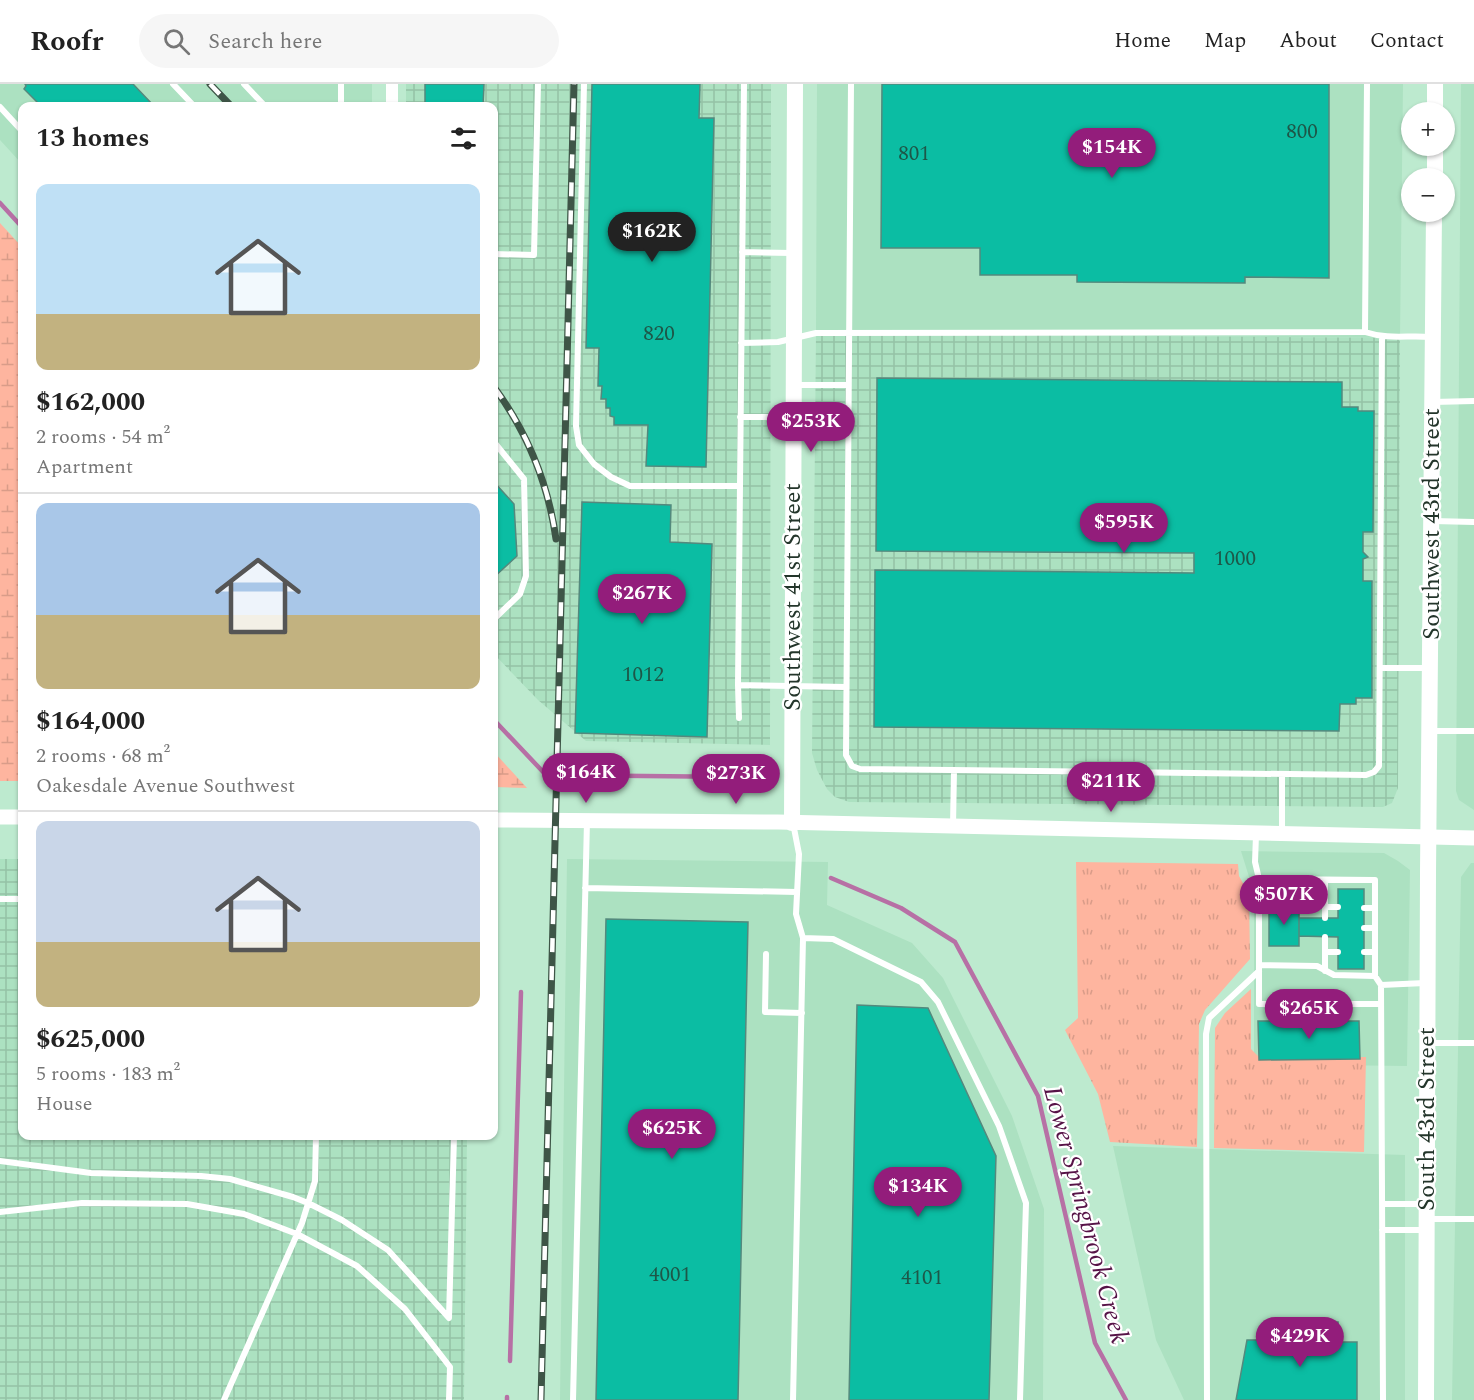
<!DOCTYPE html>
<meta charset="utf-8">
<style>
body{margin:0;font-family:Spectral,serif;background:#f6f6f6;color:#222;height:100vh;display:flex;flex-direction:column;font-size:22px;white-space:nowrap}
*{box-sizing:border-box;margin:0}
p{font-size:20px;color:#767676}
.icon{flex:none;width:33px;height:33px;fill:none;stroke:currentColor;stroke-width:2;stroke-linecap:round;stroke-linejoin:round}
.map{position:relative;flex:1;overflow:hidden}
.sheet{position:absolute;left:18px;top:18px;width:480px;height:1038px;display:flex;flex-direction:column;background:#fff;border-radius:12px;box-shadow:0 2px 4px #0004}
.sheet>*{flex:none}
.fabs{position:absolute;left:1401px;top:18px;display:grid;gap:12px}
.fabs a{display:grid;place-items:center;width:54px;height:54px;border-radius:50%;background:#fff;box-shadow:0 2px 4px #0004;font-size:30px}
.price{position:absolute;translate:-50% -51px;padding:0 14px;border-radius:21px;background:#931d7b;color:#fff;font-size:20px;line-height:39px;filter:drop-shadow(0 2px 3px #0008)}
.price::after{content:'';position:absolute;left:50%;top:36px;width:18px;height:14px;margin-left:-9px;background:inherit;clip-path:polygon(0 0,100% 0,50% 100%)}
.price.selected{background:#222;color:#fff}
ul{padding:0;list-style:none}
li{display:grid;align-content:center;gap:12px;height:318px;padding:0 18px}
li+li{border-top:2px solid #e0e0e0}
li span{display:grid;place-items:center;height:186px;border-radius:12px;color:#555}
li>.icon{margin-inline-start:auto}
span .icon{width:108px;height:108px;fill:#fffc;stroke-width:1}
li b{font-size:26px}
h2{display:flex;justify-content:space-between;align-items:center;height:72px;padding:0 18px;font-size:26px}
header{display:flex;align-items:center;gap:36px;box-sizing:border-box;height:84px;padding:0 30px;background:#fff;border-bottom:2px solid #e0e0e0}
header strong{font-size:28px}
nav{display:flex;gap:33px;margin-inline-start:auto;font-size:21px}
.search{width:420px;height:54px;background:#f6f6f6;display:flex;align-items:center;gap:15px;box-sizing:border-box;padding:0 21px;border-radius:33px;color:#767676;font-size:22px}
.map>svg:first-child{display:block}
.built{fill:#ace1c1}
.industrial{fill:url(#industrial-grid)}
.grass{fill:url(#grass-tufts)}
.wetland{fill:url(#wetland-marsh)}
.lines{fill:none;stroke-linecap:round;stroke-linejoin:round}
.stream{stroke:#b770a5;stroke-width:4.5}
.building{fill:#0bbda3;stroke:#54897d;stroke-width:1.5}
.service{stroke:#fff;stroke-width:6}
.minor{stroke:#fff;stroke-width:12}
.tertiary{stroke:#fff;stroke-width:15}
.secondary{stroke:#fff;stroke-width:16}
.rail-casing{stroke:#3e5547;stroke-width:7}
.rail{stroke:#fff;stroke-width:4.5;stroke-dasharray:14;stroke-linecap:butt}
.labels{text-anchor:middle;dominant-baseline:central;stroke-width:4.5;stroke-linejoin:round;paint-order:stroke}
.number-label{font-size:21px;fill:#1d5748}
.street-label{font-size:24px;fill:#23352a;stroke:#fff}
.water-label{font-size:26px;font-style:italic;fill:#561347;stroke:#fff}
</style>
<header>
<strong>Roofr</strong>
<div class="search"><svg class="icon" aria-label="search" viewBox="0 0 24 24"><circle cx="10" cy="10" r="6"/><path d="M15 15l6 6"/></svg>Search here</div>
<nav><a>Home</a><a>Map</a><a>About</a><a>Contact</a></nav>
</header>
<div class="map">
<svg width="1474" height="1316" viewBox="0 0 1474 1316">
<defs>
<pattern id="industrial-grid" width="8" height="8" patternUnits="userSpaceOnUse" patternTransform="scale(1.5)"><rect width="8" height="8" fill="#ace1c1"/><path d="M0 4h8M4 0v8" fill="none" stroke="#94c2a6"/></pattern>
<pattern id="grass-tufts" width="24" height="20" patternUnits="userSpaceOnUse" patternTransform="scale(1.5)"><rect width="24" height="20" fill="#feb59f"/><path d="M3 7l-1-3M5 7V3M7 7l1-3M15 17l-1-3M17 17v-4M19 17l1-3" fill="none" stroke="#d99c89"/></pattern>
<pattern id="wetland-marsh" width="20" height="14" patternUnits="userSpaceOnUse" patternTransform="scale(1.5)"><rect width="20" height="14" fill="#feb59f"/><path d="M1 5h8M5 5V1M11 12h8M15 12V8" fill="none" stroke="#d99c89"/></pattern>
</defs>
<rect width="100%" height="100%" fill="#bdeacf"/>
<!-- built -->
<path class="built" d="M0,0H372V22H22V80L0,56Z
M817,0H1403L1400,254L816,249Z
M1461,0H1474V726L1459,716L1456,707Z
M1241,767L1384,769L1398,777L1410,786L1407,982L1254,980V809Z
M567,775L828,778L827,821L912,859L943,894L1012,1032L1044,1125L1043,1316H560Z
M1471,779H1474V1316H1452L1461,793Z
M1113,1062L1405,1071V1316H1184L1156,1256Z"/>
<!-- industrial -->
<path class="industrial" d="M406,0H771L770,661L586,657L538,616L494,570V22H406Z
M816,249L1400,254L1398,704L1392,719L1383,723L849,718L835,713L827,705L817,686L812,669Z
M0,775H22V1052H467L464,1316H0Z"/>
<!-- grass -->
<path class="grass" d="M1076,778L1238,780L1239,792L1249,810L1250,875L1205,926L1199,940L1197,1063L1110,1058L1098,1010L1065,946L1078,934Z
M1251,905V965L1260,974L1366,973L1364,1068L1214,1064L1215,944L1225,929Z"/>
<!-- wetland -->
<path class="wetland" d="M0,139L22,163V697H0Z
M494,668L527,704L494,703Z"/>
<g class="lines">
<!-- stream -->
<path class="stream" d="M0,119L22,143
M494,636L546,691L742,693
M831,794L901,824L955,858L1038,1012L1095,1259L1126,1316
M510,1277L521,908
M507,1313V1316"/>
</g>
<!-- building -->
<path class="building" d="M25,0H133L154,22H41L24,5L26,2Z
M425,0H484L483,22H425Z
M592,0H700L699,34H714L706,383L646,382L648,341H614V333L610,332V324H606V315H601L602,302H598L599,264H586Z
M882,0H1329V194L1245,193V199L1077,198V191H980V164H881Z
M877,294L1342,298V323H1358V327H1374L1373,448H1363V468L1368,473L1363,475V497H1372V614H1356V620H1340L1339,647L874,643L875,486L1194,489V469L876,467Z
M494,398L514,420L517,472L494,493Z
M582,418L671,421L670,458L712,460L707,653L575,649Z
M1338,805H1364V885H1338V853L1299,852V834H1338Z
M1269,822H1299V862H1269Z
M606,835L748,838L738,1316H596Z
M857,921L928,924L996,1072L989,1316H849Z
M1258,937H1359L1360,975L1259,976Z
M1301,1238H1338V1258H1357V1316H1236L1247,1256H1322V1245L1301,1244Z"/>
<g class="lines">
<!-- service -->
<path class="service" d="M173,0L194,22
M244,0L265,22
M341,0V22
M584,0L576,342L579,361L594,380L611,393L630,402H740
M851,0L846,671L852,682L860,685L1366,691L1374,688L1379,682L1382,254
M0,23L22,47
M742,168L792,169
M494,170L534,171L538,0
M1365,248L1367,0
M741,259L778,258L816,249L1365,248C1390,256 1406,251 1431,253
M795,301H848
M1433,318L1474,317
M740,333H794
M494,358L524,395L526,492L520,510L494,535
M1433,437L1474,438
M1380,584H1427
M738,601L846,603
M739,634L738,601L744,0
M1431,647H1474
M793,739L799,770L796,830L803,854L793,1316
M953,742L954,686
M1282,749V690
M1256,751L1255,778L1259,795
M1325,796V834
M585,804L797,808
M0,815H22
M1325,823H1338
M1364,824H1375
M1364,844H1375
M1325,853V887
M803,854L833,855L921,898L938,918L999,1042L1026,1119L1020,1316
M1325,868H1338
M1364,868H1375
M766,870L765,928L802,929
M1259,881L1317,882L1334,891L1375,892
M1381,901L1425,899
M1381,920H1259V795L1375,796V892L1381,901L1383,1316
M1428,959H1474
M0,1077L91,1089L201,1092L230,1095L293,1113L308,1119L342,1136L388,1166L449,1234L454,1052
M1382,1120H1426
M0,1128L82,1119L187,1120L244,1130L297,1150L357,1182L405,1225L450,1283L449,1316
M1427,1135H1474
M1382,1146H1426
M224,1316L302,1139L315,1097L316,1052
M573,1316L587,737
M1207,1316L1206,950L1209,934L1259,887"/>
<!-- minor -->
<path class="minor" d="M392,22V0"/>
<!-- tertiary -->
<path class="tertiary" d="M0,733H22
M494,736L778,738L1474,754"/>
<!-- secondary -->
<path class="secondary" d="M1435,28V0
M1435,94V62
M792,739L795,0
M1426,1316L1428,789L1434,128"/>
<defs>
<path id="rail" d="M210,0L231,22
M494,303C527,348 548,398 556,455
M541,1316L574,0"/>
</defs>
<!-- rail casing -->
<use href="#rail" class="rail-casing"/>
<!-- rail -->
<use href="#rail" class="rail"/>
</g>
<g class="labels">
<!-- number labels -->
<g class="number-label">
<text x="1302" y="48">800</text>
<text x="914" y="70">801</text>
<text x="659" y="250">820</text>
<text x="1235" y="475">1000</text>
<text x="643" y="591">1012</text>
<text x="670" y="1191">4001</text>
<text x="922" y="1194">4101</text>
</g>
<!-- street labels -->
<g class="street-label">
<text transform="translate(1432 440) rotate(-90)">Southwest 43rd Street</text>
<text transform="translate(793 513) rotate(-90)">Southwest 41st Street</text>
<text transform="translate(1427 1035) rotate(-90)">South 43rd Street</text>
</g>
<!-- water labels -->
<g class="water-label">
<text transform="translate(1086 1131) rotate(75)">Lower Springbrook Creek</text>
</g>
</g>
</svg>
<div class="fabs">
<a>+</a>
<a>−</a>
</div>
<b class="price" style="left:1112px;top:95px">$154K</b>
<b class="price selected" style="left:652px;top:179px">$162K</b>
<b class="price" style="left:811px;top:369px">$253K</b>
<b class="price" style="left:1124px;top:470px">$595K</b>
<b class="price" style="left:642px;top:541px">$267K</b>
<b class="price" style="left:586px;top:720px">$164K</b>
<b class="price" style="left:736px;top:721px">$273K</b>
<b class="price" style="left:1111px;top:729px">$211K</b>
<b class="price" style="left:1284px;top:842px">$507K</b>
<b class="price" style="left:1309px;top:956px">$265K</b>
<b class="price" style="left:672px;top:1076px">$625K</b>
<b class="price" style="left:918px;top:1134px">$134K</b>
<b class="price" style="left:1300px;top:1284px">$429K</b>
<section class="sheet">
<h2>13 homes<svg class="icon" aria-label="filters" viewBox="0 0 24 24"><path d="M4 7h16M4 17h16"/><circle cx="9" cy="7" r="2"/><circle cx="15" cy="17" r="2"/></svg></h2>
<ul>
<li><span style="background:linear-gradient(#bfe0f5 70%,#c2b280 0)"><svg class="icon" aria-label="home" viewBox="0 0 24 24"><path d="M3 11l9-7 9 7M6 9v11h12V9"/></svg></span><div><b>$162,000</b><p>2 rooms · 54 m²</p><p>Apartment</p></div></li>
<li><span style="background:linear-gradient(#a9c7e8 60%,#c2b280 0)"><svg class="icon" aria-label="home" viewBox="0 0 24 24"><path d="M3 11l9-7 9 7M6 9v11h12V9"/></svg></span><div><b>$164,000</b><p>2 rooms · 68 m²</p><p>Oakesdale Avenue Southwest</p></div></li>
<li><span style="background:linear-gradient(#c9d6e8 65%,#c2b280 0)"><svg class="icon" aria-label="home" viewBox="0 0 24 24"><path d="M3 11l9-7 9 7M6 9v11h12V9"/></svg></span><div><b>$625,000</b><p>5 rooms · 183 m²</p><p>House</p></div></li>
</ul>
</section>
</div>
